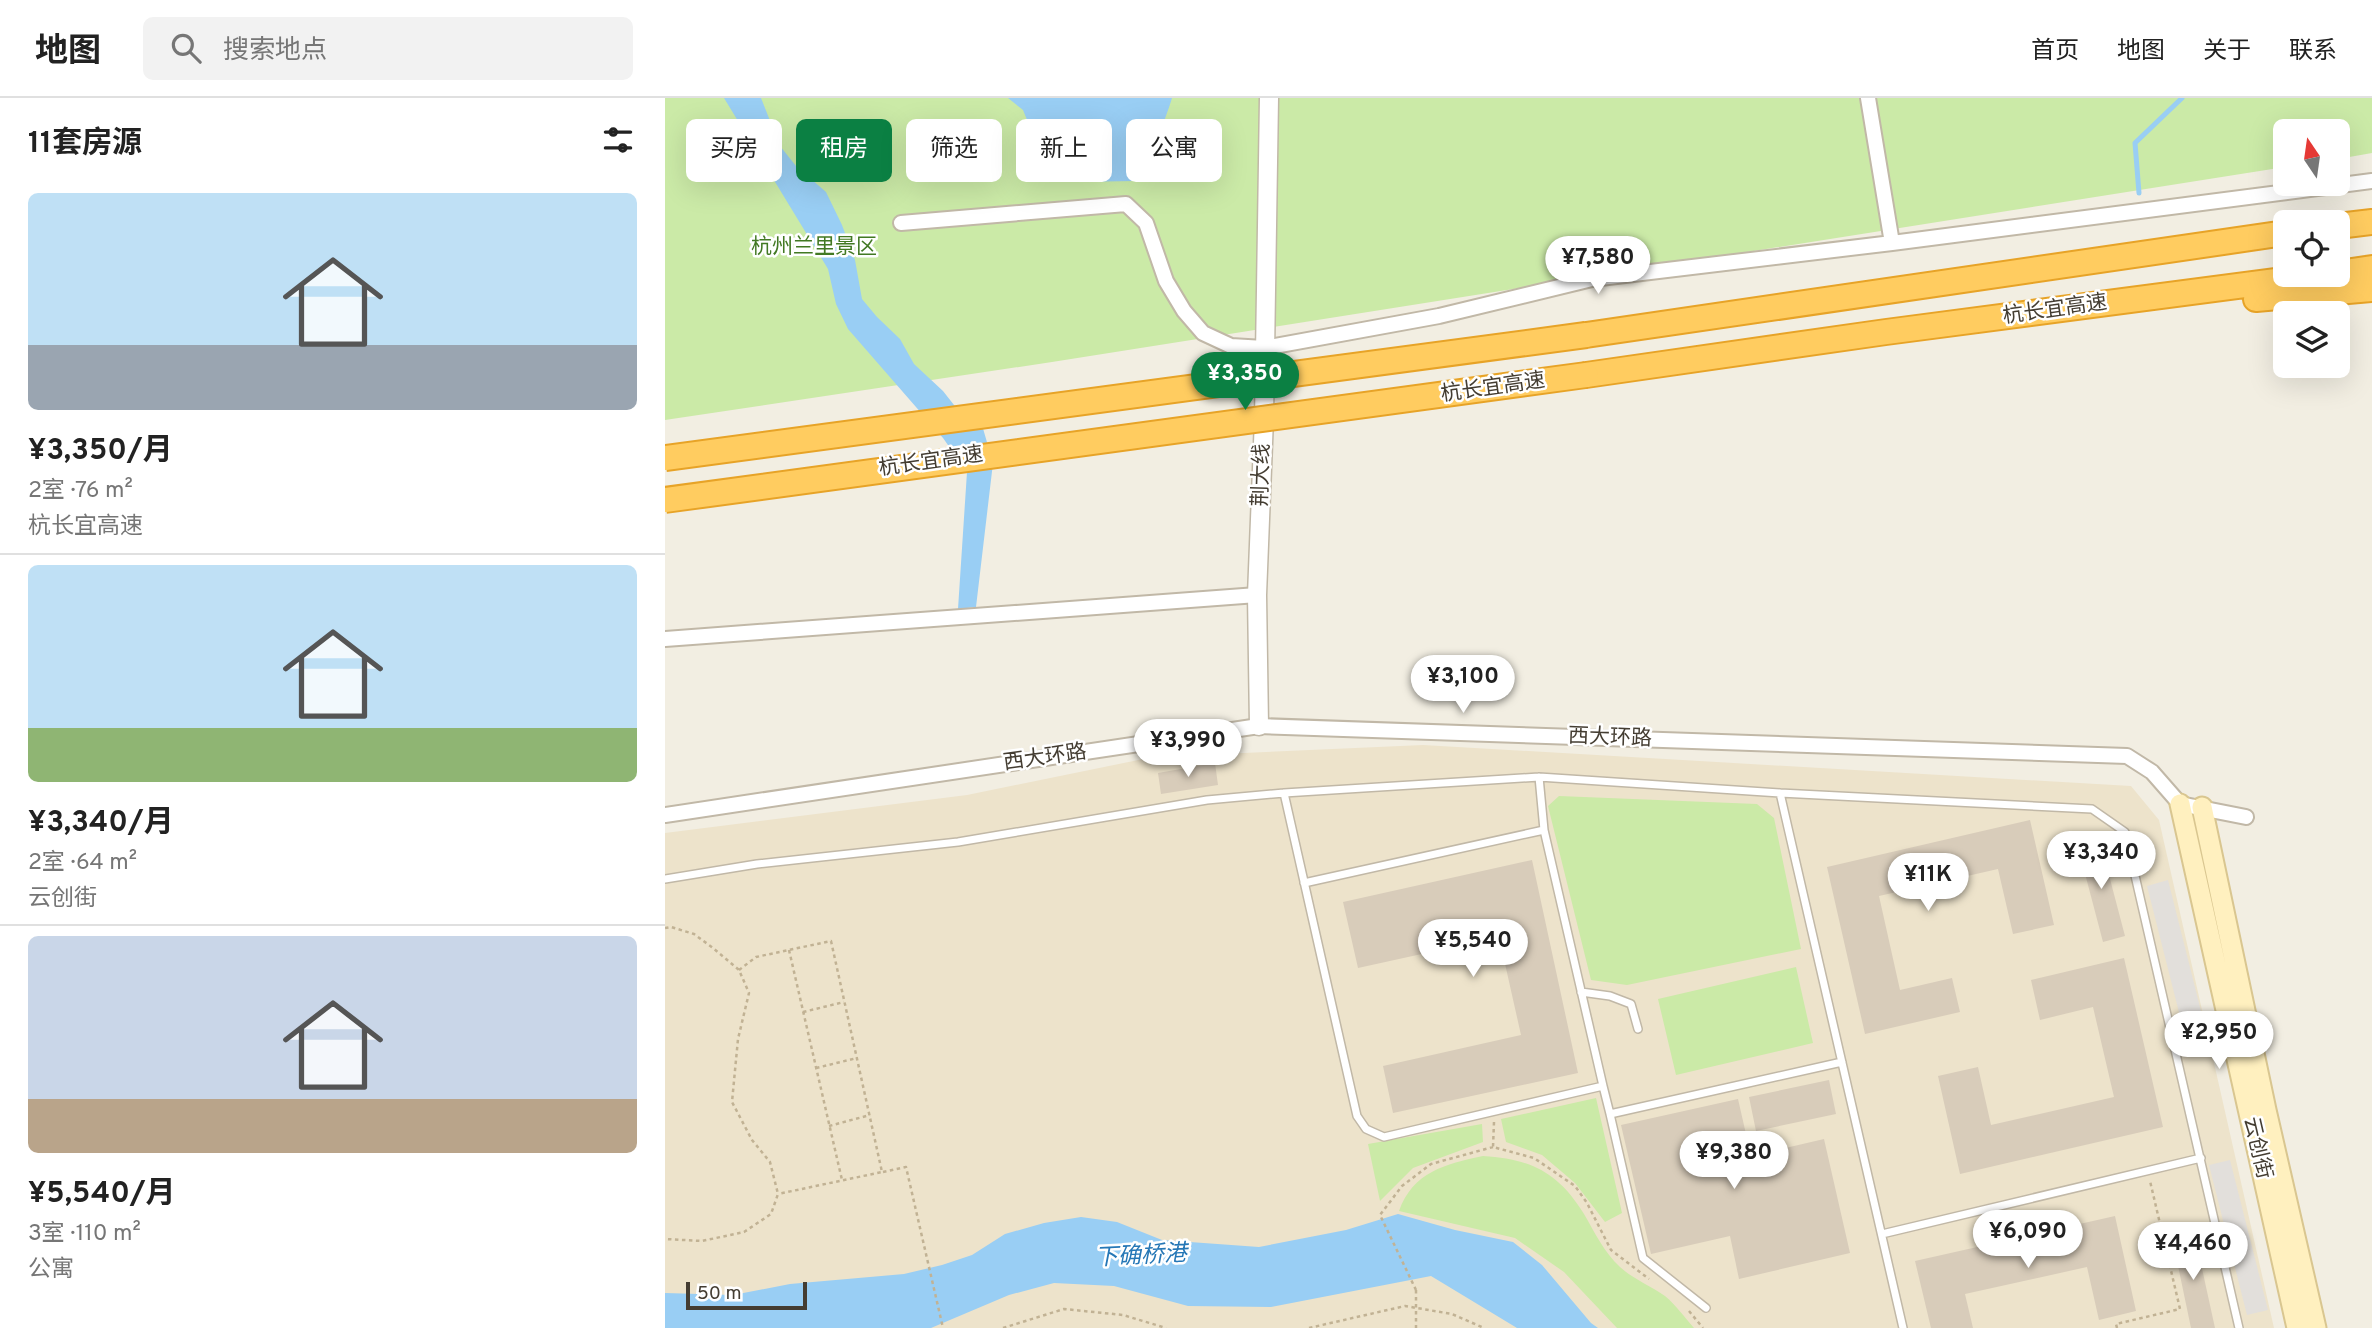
<!DOCTYPE html>
<html lang="zh">
<meta charset="utf-8">
<style>
body{margin:0;font-family:Overpass,"Noto Sans SC",sans-serif;background:#f2f2f2;color:#222;height:100vh;display:flex;flex-direction:column;font-size:26px;white-space:nowrap}
*{box-sizing:border-box;margin:0}
p{font-size:23px;color:#767676}
.icon{flex:none;width:38px;height:38px;fill:none;stroke:currentColor;stroke-width:2;stroke-linecap:round;stroke-linejoin:round}
.map{position:relative;flex:1;overflow:hidden}
.sheet{display:flex;flex-direction:column;background:#fff;width:665px}
.sheet>*{flex:none}
.guide{position:absolute;left:21px;top:21px;width:665px;height:63px;display:flex;gap:14px}
.needle{width:46px;rotate:347deg}
.controls{position:absolute;left:1608px;top:21px;display:grid;gap:14px}
.controls a{display:grid;place-items:center;width:77px;height:77px;border-radius:10px;background:#fff;box-shadow:0 7px 28px #0002;font-size:35px}
.scale{position:absolute;left:21px;bottom:18px;width:121px;box-sizing:border-box;padding-left:7px;border:4px solid #443d32;border-top:0;font-size:19px;line-height:24px;white-space:nowrap;color:#443d32;-webkit-text-stroke:5px #fff;paint-order:stroke}
.price{position:absolute;translate:-50% -60px;padding:0 16px;border-radius:24px;background:#fff;color:#222;font-size:23px;line-height:46px;filter:drop-shadow(0 2px 4px #0008)}
.price::after{content:'';position:absolute;left:50%;top:42px;width:21px;height:16px;margin-left:-10px;background:inherit;clip-path:polygon(0 0,100% 0,50% 100%)}
.price.current{background:#0b8043;color:#fff}
ul{padding:0;list-style:none}
li{display:grid;align-content:center;gap:14px;height:371px;padding:0 28px}
li+li{border-top:2px solid #e0e0e0}
li span{display:grid;place-items:center;height:217px;border-radius:10px;color:#555}
li>.icon{margin-inline-start:auto}
span .icon{width:126px;height:126px;fill:#fffc;stroke-width:1}
li b{font-size:30px}
h2{display:flex;justify-content:space-between;align-items:center;height:84px;padding:0 28px;font-size:30px}
.chip{padding:0 24px;border-radius:10px;background:#fff;box-shadow:0 7px 28px #0002;font-size:24px;line-height:63px}
.chip.current{background:#0b8043;color:#fff}
header{display:flex;align-items:center;gap:42px;box-sizing:border-box;height:98px;padding:0 35px;background:#fff;border-bottom:2px solid #e0e0e0}
header strong{font-size:33px}
nav{display:flex;gap:38px;margin-inline-start:auto;font-size:24px}
.search{width:490px;height:63px;background:#f2f2f2;display:flex;align-items:center;gap:18px;box-sizing:border-box;padding:0 24px;border-radius:10px;color:#767676;font-size:26px}
main{display:flex;flex:1;min-height:0}
.map>svg:first-child{display:block}
.education{fill:#ede3cb}
.green{fill:#cbeaa7}
.parking{fill:#e2dfdb}
.water{fill:#99cef4}
.lines{fill:none;stroke-linecap:round;stroke-linejoin:round}
.stream{stroke:#99cef4;stroke-width:5}
.building{fill:#d8ccba}
.service-casing{stroke:#c1b8a7;stroke-width:10}
.minor-casing{stroke:#c1b8a7;stroke-width:18}
.tertiary-casing{stroke:#c1b8a7;stroke-width:21}
.secondary-casing{stroke:#d9c690;stroke-width:23}
.motorway-casing{stroke:#e7a327;stroke-width:28}
.path{stroke:#c1b294;stroke-width:2.5;stroke-dasharray:3.5 3.5;stroke-linecap:butt}
.service{stroke:#fff;stroke-width:7}
.minor{stroke:#fff;stroke-width:14}
.tertiary{stroke:#fff;stroke-width:18}
.secondary{stroke:#fff0bf;stroke-width:19}
.motorway{stroke:#ffcc60;stroke-width:24}
.motorway-bridge-casing{stroke:#e7a327;stroke-width:28;stroke-linecap:butt}
.path-bridge{stroke:#c1b294;stroke-width:2.5;stroke-dasharray:3.5 3.5;stroke-linecap:butt}
.motorway-bridge{stroke:#ffcc60;stroke-width:24}
.labels{text-anchor:middle;dominant-baseline:central;stroke-width:5;stroke-linejoin:round;paint-order:stroke}
.park-label{font-size:21px;fill:#427923;stroke:#fff}
.street-label{font-size:21px;fill:#443d32;stroke:#fff}
.water-label{font-size:23px;font-style:italic;fill:#2577b6;stroke:#fff}
</style>
<header>
<strong>地图</strong>
<div class="search"><svg class="icon" aria-label="search" viewBox="0 0 24 24"><circle cx="10" cy="10" r="6"/><path d="M15 15l6 6"/></svg>搜索地点</div>
<nav><a>首页</a><a>地图</a><a>关于</a><a>联系</a></nav>
</header>
<main>
<section class="sheet">
<h2>11套房源<svg class="icon" aria-label="filters" viewBox="0 0 24 24"><path d="M4 7h16M4 17h16"/><circle cx="9" cy="7" r="2"/><circle cx="15" cy="17" r="2"/></svg></h2>
<ul>
<li><span style="background:linear-gradient(#bfe0f5 70%,#9aa5b1 0)"><svg class="icon" aria-label="home" viewBox="0 0 24 24"><path d="M3 11l9-7 9 7M6 9v11h12V9"/></svg></span><div><b>¥3,350/月</b><p>2室 · 76 m²</p><p>杭长宜高速</p></div></li>
<li><span style="background:linear-gradient(#bfe0f5 75%,#8fb573 0)"><svg class="icon" aria-label="home" viewBox="0 0 24 24"><path d="M3 11l9-7 9 7M6 9v11h12V9"/></svg></span><div><b>¥3,340/月</b><p>2室 · 64 m²</p><p>云创街</p></div></li>
<li><span style="background:linear-gradient(#c9d6e8 75%,#b9a48a 0)"><svg class="icon" aria-label="home" viewBox="0 0 24 24"><path d="M3 11l9-7 9 7M6 9v11h12V9"/></svg></span><div><b>¥5,540/月</b><p>3室 · 110 m²</p><p>公寓</p></div></li>
</ul>
</section>
<div class="map">
<svg width="1707" height="1230" viewBox="0 0 1707 1230">
<rect width="100%" height="100%" fill="#f2eee2"/>
<!-- education -->
<path class="education" d="M758,647L1466,688L1494,722L1609,1230H0V735L302,697L488,659Z"/>
<!-- green -->
<path class="green" d="M0,0H1707V55L1673,61V33H1620V69L387,264L0,322Z
M894,698L1092,706L1109,720L1136,851L962,887L926,882L883,708Z
M1131,869L1148,945L1011,977L993,901Z
M931,1000L957,1115L940,1124L910,1085L877,1057L841,1044L836,1021Z
M817,1026L818,1044L748,1070L715,1103L703,1046Z
M818,1058C866,1061 893,1074 919,1116C930,1135 939,1154 955,1169C968,1181 986,1188 1000,1198C1011,1207 1020,1220 1029,1230H952L899,1174L850,1140L734,1113C748,1074 780,1066 818,1058Z"/>
<!-- parking -->
<path class="parking" d="M1503,782L1541,933L1520,938L1482,788Z
M1565,1062L1603,1212L1582,1217L1544,1067Z"/>
<!-- water -->
<path class="water" d="M59,0H96L115,48L131,68L161,94L177,127L190,162L197,201L212,219L235,241L249,266L278,293L289,307L317,327L328,365L311,509L293,511L302,374L278,340L183,231L171,206L163,171Z
M343,0H507C500,23 484,64 469,83L412,84L389,77L373,49L358,12Z
M733,1116L790,1132L848,1144L877,1167L926,1225L933,1230H852L766,1178L606,1209L523,1208L449,1188L389,1185L344,1197L266,1230H0V1195L68,1197L125,1186L239,1176L277,1167L307,1157L340,1136L379,1125L416,1119L452,1124L497,1142L594,1149L681,1132Z"/>
<g class="lines">
<!-- stream -->
<path class="stream" d="M1474,95L1470,45L1517,0"/>
</g>
<!-- building -->
<path class="building" d="M550,665L553,687L496,696L493,675Z
M1365,722L1389,827L1348,836L1333,771L1214,798L1235,892L1287,880L1295,914L1200,936L1162,769Z
M1435,743L1460,838L1438,844L1413,749Z
M867,762L913,975L728,1015L718,968L856,937L834,839L693,870L678,804Z
M1459,860L1498,1029L1295,1076L1273,978L1313,969L1326,1027L1449,999L1428,909L1375,922L1366,882Z
M1164,982L1171,1016L1091,1033L1084,999Z
M1073,1001L1086,1058L1159,1041L1185,1155L1074,1181L1065,1138L986,1156L956,1027Z
M1450,1118L1471,1213L1434,1222L1422,1169L1300,1196L1308,1230H1266L1250,1163Z
M1529,1134L1550,1230H1526L1507,1139Z"/>
<g class="lines">
<defs>
<path id="service" d="M874,679L879,732L938,988
M619,695L692,1018L701,1031L719,1039L938,988L945,1016L1177,964
M0,781L92,766L293,744L542,702L619,695L874,679L1115,695
M639,785L879,732
M916,894L945,898L966,906L973,931
M945,1016L978,1160L1041,1210
M1217,1136L1536,1060
M1238,1230L1115,695L1427,711L1460,734L1574,1230"/>
<path id="minor" d="M1203,0L1227,145
M236,125L461,106L481,125L501,183L519,213L538,235L566,248L599,250L774,218L927,181L1227,145L1707,83
M0,541L592,497
M0,717L594,628L1462,658L1487,674L1515,706L1581,719"/>
<path id="tertiary" d="M594,628L592,497L599,320L604,0"/>
<path id="secondary" d="M1515,706L1632,1230
M1537,709L1601,1012L1651,1230"/>
<path id="motorway" d="M1673,128L1707,124
M1673,175L1707,170
M1591,201L1707,191
M921,237L1620,135
M921,277L1221,234L1656,177"/>
</defs>
<!-- service casing -->
<use href="#service" class="service-casing"/>
<!-- minor casing -->
<use href="#minor" class="minor-casing"/>
<!-- tertiary casing -->
<use href="#tertiary" class="tertiary-casing"/>
<!-- secondary casing -->
<use href="#secondary" class="secondary-casing"/>
<!-- motorway casing -->
<use href="#motorway" class="motorway-casing"/>
<!-- path -->
<path class="path" d="M0,830L6,829L29,836L48,850L74,872L84,895L73,941L67,1004L87,1042L105,1064L113,1096L106,1116L79,1134L37,1143L0,1141
M124,852L177,1082
M74,872L91,859L166,843L217,1074L113,1096
M138,914L179,904
M151,970L192,960
M829,1024L828,1049L869,1060L910,1088L922,1105L946,1152L984,1181
M164,1028L205,1017
M218,1074L241,1069L278,1230
M751,1192L715,1117L737,1088L766,1066L828,1049
M1024,1213L1038,1230
M338,1230L399,1211L458,1217L501,1230
M644,1230L740,1208L787,1216L819,1230
M1452,1230L1451,1226L1515,1211L1485,1083"/>
<!-- service -->
<use href="#service" class="service"/>
<!-- minor -->
<use href="#minor" class="minor"/>
<!-- tertiary -->
<use href="#tertiary" class="tertiary"/>
<!-- secondary -->
<use href="#secondary" class="secondary"/>
<!-- motorway -->
<use href="#motorway" class="motorway"/>
<defs>
<path id="motorway-bridge" d="M0,360L921,237
M0,402L921,277"/>
</defs>
<!-- motorway-bridge casing -->
<use href="#motorway-bridge" class="motorway-bridge-casing"/>
<!-- path-bridge -->
<path class="path-bridge" d="M751,1192V1230"/>
<!-- motorway-bridge -->
<use href="#motorway-bridge" class="motorway-bridge"/>
</g>
<g class="labels">
<!-- park labels -->
<g class="park-label">
<text x="149" y="149">杭州兰里景区</text>
</g>
<!-- street labels -->
<g class="street-label">
<text transform="translate(1390 212) rotate(-8)">杭长宜高速</text>
<text transform="translate(828 290) rotate(-8)">杭长宜高速</text>
<text transform="translate(266 364) rotate(-8)">杭长宜高速</text>
<text transform="translate(597 377) rotate(-88)">荆大线</text>
<text transform="translate(945 640) rotate(2)">西大环路</text>
<text transform="translate(380 660) rotate(-8)">西大环路</text>
<text transform="translate(1592 1050) rotate(77)">云创街</text>
</g>
<!-- water labels -->
<g class="water-label">
<text transform="translate(476 1159) rotate(-3)">下确桥港</text>
</g>
</g>
</svg>
<div class="controls">
<a><svg class="needle" viewBox="-14 -14 28 28"><path d="M0-13l5 13h-10z" fill="#e53935"/><path d="M0 13l5-13h-10z" fill="#767676"/></svg></a>
<a><svg class="icon" aria-label="locate" viewBox="0 0 24 24"><circle cx="12" cy="12" r="6"/><path d="M12 2v4M12 18v4M2 12h4M18 12h4"/></svg></a>
<a><svg class="icon" aria-label="layers" viewBox="0 0 24 24"><path d="M12 4l9 5-9 5-9-5zM3 14l9 5 9-5"/></svg></a>
</div>
<div class="scale">50 m</div>
<b class="price" style="left:933px;top:198px">¥7,580</b>
<b class="price current" style="left:580px;top:314px">¥3,350</b>
<b class="price" style="left:798px;top:617px">¥3,100</b>
<b class="price" style="left:523px;top:681px">¥3,990</b>
<b class="price" style="left:1436px;top:793px">¥3,340</b>
<b class="price" style="left:1263px;top:815px">¥11K</b>
<b class="price" style="left:808px;top:881px">¥5,540</b>
<b class="price" style="left:1554px;top:973px">¥2,950</b>
<b class="price" style="left:1069px;top:1093px">¥9,380</b>
<b class="price" style="left:1363px;top:1172px">¥6,090</b>
<b class="price" style="left:1528px;top:1184px">¥4,460</b>
<div class="guide">
<a class="chip">买房</a>
<a class="chip current">租房</a>
<a class="chip">筛选</a>
<a class="chip">新上</a>
<a class="chip">公寓</a>
</div>
</div>
</main>
